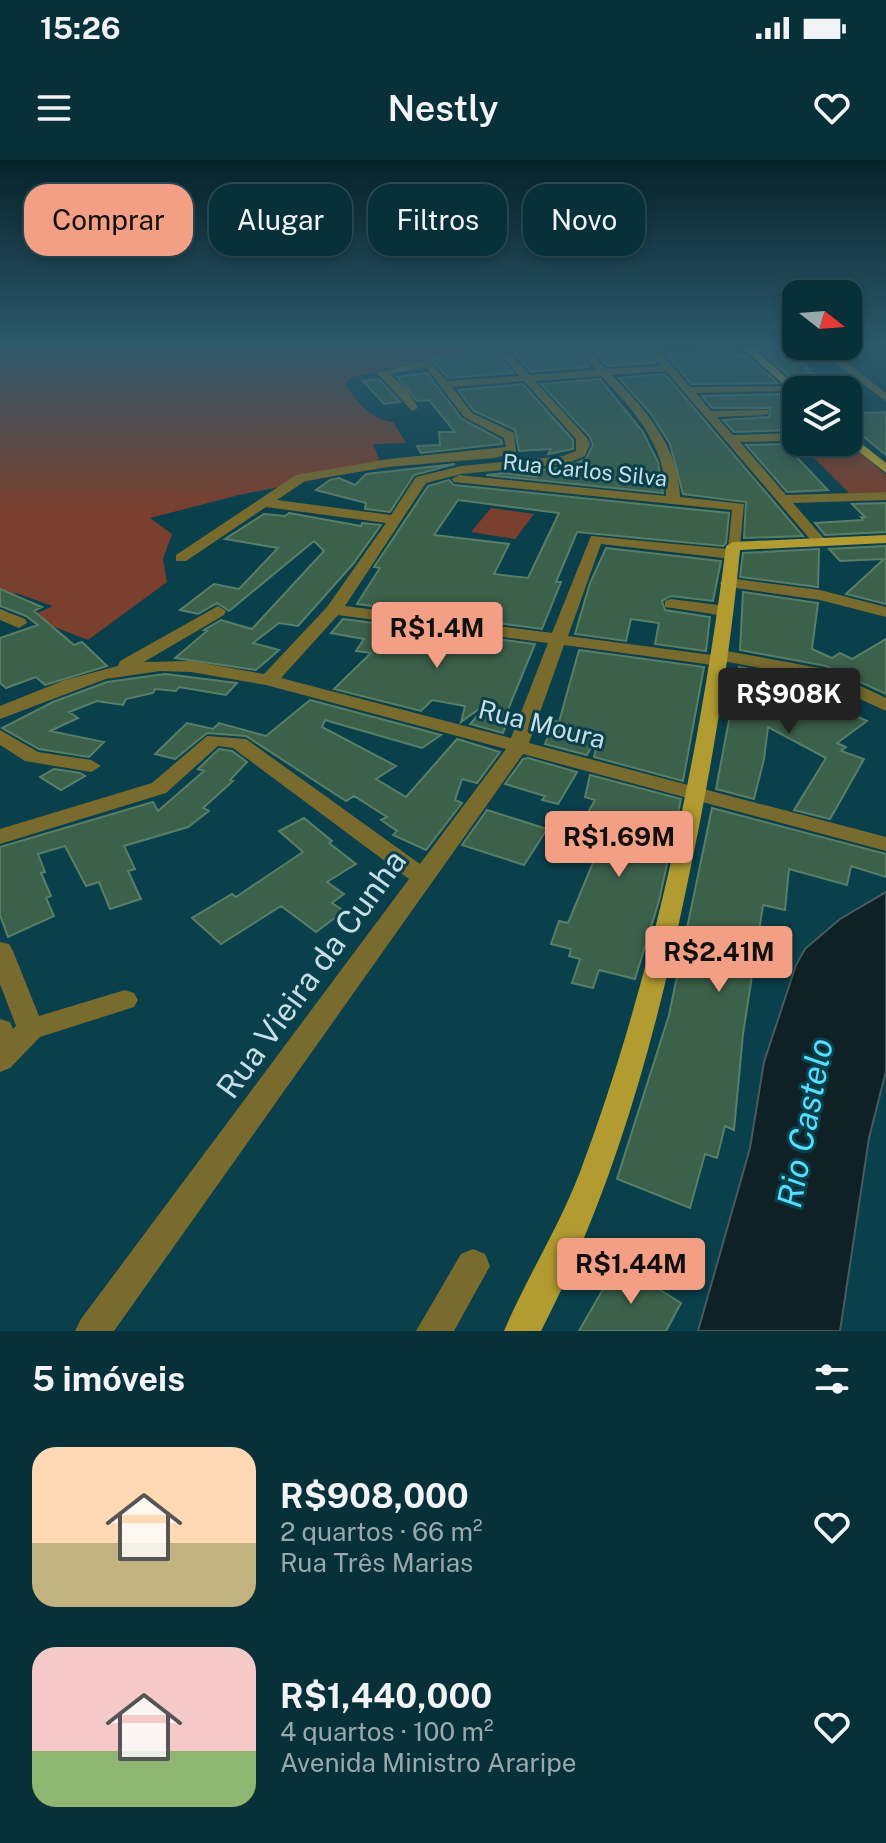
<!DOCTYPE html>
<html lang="pt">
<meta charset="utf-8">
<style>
body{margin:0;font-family:"Public Sans",sans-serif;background:#113841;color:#f1f3f6;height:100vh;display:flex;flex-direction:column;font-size:30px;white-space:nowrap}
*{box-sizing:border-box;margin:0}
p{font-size:26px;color:#98a9ae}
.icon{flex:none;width:44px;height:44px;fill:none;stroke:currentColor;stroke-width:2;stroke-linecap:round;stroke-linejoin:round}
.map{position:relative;height:1171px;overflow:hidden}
.side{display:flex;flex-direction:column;background:#083039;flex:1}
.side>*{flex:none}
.hud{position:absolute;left:24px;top:24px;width:838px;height:72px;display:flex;gap:16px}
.needle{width:52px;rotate:107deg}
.tools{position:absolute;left:782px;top:120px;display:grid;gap:16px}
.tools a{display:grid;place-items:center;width:80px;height:80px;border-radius:16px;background:#083039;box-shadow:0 4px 12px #0003,0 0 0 2px #294b53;font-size:40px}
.price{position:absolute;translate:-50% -68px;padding:0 18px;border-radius:8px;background:#f39f86;color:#111;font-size:26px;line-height:52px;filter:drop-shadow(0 2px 4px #0008)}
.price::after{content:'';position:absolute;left:50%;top:48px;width:24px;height:18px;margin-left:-12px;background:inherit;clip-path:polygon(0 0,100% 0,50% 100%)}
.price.active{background:#222;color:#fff}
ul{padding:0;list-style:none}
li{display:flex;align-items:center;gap:24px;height:200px;padding:0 32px}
li span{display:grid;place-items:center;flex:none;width:224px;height:160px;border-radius:24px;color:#555}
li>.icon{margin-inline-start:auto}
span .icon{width:96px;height:96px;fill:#fffc;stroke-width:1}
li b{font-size:34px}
h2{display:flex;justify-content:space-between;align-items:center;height:96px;padding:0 32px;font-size:34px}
.chip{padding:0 28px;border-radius:24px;background:#083039;box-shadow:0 4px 12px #0003,0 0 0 2px #294b53;font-size:28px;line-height:72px}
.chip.active{background:#f39f86;color:#111}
.status{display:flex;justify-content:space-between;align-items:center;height:56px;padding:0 40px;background:#083039;direction:ltr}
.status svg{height:22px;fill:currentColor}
header{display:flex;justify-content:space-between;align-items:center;height:104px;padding:0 32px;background:#083039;font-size:36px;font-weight:600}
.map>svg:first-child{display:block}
.green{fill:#7a3f2e}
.water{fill:#0f2125;stroke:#465a5f;stroke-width:2}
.building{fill:#3c614b;stroke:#587e66;stroke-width:2;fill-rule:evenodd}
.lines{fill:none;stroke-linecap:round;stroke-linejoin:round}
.minor{fill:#796b2e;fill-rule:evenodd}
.major{fill:#b29c31;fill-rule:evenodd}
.labels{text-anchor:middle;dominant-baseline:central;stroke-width:6;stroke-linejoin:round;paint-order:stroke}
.far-street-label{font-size:22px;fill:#c6dfe6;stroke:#0a404c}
.street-label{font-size:26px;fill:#c6dfe6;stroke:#0a404c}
.near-street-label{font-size:32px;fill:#c6dfe6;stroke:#0a404c}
.near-water-label{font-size:34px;font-style:italic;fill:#57ddfe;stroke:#0a404c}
</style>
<div class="status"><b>15:26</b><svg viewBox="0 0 49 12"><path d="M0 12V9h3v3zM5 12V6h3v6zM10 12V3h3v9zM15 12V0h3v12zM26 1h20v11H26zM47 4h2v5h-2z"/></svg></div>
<header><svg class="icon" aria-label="menu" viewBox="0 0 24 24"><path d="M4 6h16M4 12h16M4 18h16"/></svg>Nestly<svg class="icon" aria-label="heart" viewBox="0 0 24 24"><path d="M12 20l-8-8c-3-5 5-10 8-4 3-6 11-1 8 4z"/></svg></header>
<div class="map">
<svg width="886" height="1171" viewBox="0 0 886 1171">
<rect width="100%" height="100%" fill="#0a404c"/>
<!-- green -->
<path class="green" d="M0,187H485L350,218L345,225C358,242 371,260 393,262L406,283L373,284L382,306L239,335L150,358L172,374L163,399L167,422L88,480L29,457L53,446L16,433L0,441Z
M796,277V282H848L860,292L839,294L861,293L886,315V332L849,333L810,294L800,295L784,278Z
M491,348L534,354L515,379L471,372Z"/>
<!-- water -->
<path class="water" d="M886,732V911L869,978L840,1171H698L750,988L764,902L796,805L805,789L840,759Z"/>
<!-- building -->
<path class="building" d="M519,187H571L589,207L531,212L510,188Z
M590,187H641L655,203L607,206Z
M700,187H728L739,196H746L778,223L691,224L667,195L705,192Z
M492,189L513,213L448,218L429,198Z
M790,192L810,209H806L812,214L796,215V222L766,195Z
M427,213L462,259L501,280L502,284L421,293L417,286L440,285L439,272H455L429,240L417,241L397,217Z
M665,214L803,376L744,378L746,342L683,334L670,284L651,254L619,218Z
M379,219L400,242L384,244L363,221Z
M600,219L643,272L658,302L663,333L486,315L505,313L536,317L540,310L566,307L586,299L593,285L590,277L541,224Z
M523,224L573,280V289L548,294L551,289L519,291L515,270L474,251L458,230Z
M789,234L793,239H780L796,256V270L734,272L723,260L769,257L770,248H712L702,236Z
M848,239L865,253L886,252V295L848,264Z
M784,284L828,330L787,332L746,285Z
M455,304L414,315L390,352L365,349L366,343L316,330L330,320L339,318L355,325L366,314Z
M449,320L454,325L729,353L726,383L723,386L577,372L556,422H561L542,469L357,444L380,408L374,407L428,326ZM458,340L559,353L528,418L494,414L509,384L434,375Z
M886,343V372L825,375L815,363L863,360L861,357H865L852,344Z
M289,353L361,366L362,363L381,365L353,404L298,466L279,463L253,483L279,490L256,510L175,498L207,471L204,470L221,460L252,469L324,391L314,381L229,451L217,443L198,454L180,450L214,424L239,429L278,388L225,379L264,354L285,356Z
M886,386V444L846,434L884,399L840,401L829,389Z
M606,388L721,401L713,441L671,436L662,441L665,450L710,457L706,491L655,484L659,463L631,459L626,481L575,474L590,423Z
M819,389L818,427L740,417L743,393Z
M0,429L42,447L34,451L74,485L82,482L107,506L45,525L36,517L6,528L0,523V478L38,465L26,456L0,446Z
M743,432L818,443L812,489L832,498L840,493L852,499L886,479V534L826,506L740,490Z
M343,459L535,484L505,557L509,558L503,573L470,564L481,552L479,549L461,562L465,546L432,540L421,551L334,529L371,493L356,491L364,479L331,473Z
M579,490L704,507L683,621L594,597L600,572L587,595L545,584L554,561L559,562Z
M739,507L813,521L855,540L841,549L867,561L837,583L846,587L841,591L864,599L830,659L794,650L826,598L768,567L764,599L754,639L716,629Z
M165,514L237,523L226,535L179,527L176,531L155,529L153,533L126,539L123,545L97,541L69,552L78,558L50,571L104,582L89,597L39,589L2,568L53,542L107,522Z
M310,540L441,575L422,588L325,560L322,567L396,606L376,619L406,637L457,579L500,592L477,623L462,619L455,640L462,643L426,690L393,675L397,671L381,660L387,657L354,636L346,641L246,576L207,573L175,599L155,594L187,563L213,569L219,563L266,576Z
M219,589L232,591L247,602L230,620L233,621L203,648L209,651L188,667L124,686L135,709L128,711L141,739L110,749L99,722L86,726L65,686L38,694L45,712L41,713L51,736L46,738L54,756L8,777L0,755V687L153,642L158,651L204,611L198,609Z
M528,598L577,612L558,644L542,640L545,636L505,624L523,599Z
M54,609L80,613L85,616L61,630L40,617Z
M590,615L681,639L659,741L635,819L599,810L593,828L572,823L580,799L569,796L571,789L551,784L559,761L568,763L602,681L574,677L595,640L585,637Z
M712,648L886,694V717L851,706L847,725L789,709L785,750L763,745L743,874L734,970L725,966L717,998L705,994L690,1048L617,1019L669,855Z
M487,650L547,669L524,705L462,685Z
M304,658L332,681L329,683L356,704L327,722L344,734L332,743L344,751L316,772L281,746L221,784L192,758L232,734L236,737L303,692L279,671Z
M618,1103L681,1143L666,1171H579Z"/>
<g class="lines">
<!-- minor -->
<path class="minor" d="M494,187H505L530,215L596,210L574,187H585L606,209L661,206L645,187H656L690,227L795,226V230L791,231L696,233L711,251L768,250V254L764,255L717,257L733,275L796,273V281L740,282L786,335L886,332V340L793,343L827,382L820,386L815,385L666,211L612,215C646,250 679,287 680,337L744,344L740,386L734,390L740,394L732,399L601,384L568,476L712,495L721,490L825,509L886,538V551L814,518L728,502L720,506L564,485L529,583L886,677V691L523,594L114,1171H75L81,1159L409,719L233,588L218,586L166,633L0,684V669L152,623L207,576L246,579L420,704L506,589L266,525L191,512L160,511L106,519L0,559V546L65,520L118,506L120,501L218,446L226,451L224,455L144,502L191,501L264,514L327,447L386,363L266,347L186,401H176V395L296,315L388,299L506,287L504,278L464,257L426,207L390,214L408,231L418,248L412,251L377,213L428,200L447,221L519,216ZM601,216C634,250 666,286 666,336L459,315L452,319L454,322L732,350L728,389L591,376L552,473L345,446L426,323L461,314L566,304L585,296L590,284L587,278L535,221ZM524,221L576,279V291L563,296L461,306L416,317L391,355L277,340L305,321L388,307L494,298L516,292L514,273L472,253L452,227ZM338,455L548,483L511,578L281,518Z
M748,187H813L749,193L744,190Z
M814,187H826L886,233V241Z
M728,418L820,430L886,447V457L820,440L722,426L720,423Z
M671,439L726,446L734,451L726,456L665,447V441Z
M0,449L25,459L27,463L19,468L0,460Z
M0,570L38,592L91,600L101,606L91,612L25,601L0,585Z
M0,782L9,784L13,791L39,856L125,830L134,833L138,840L134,847L40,877L10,908L0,912V859L10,862L13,869L16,866L0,824Z
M473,1089L485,1094L490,1106L454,1171H416L461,1094Z"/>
<!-- major -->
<path class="major" d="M741,187H752L800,230H796V235Z
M848,273L886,303V313L847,282Z
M886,375V383L740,390C729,505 710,618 686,730C654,884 613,1031 541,1171H504C527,1117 559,1067 580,1012C653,818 700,592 726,386L733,382Z"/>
</g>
<!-- sky -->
<linearGradient id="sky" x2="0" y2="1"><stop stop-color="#06232a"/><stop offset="0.53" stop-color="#2d596c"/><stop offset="1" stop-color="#2d596c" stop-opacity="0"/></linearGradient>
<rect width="886" height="351" fill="url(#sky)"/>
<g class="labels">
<!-- far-street labels -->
<g class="far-street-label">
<text transform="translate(585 310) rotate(6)">Rua Carlos Silva</text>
</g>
<!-- street labels -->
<g class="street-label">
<text transform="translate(542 564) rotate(14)">Rua Moura</text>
</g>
<!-- near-street labels -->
<g class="near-street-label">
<text transform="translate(311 814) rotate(-54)">Rua Vieira da Cunha</text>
</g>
<!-- near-water labels -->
<g class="near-water-label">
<text transform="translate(805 963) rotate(-79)">Rio Castelo</text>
</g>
</g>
</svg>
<div class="tools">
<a><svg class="needle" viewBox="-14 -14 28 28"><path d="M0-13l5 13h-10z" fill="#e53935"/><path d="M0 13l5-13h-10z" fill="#98a9ae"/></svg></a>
<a><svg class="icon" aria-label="layers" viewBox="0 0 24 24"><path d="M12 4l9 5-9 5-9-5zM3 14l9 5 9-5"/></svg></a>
</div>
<b class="price" style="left:437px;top:510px">R$1.4M</b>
<b class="price active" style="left:789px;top:576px">R$908K</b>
<b class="price" style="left:619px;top:719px">R$1.69M</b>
<b class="price" style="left:719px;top:834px">R$2.41M</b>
<b class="price" style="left:631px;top:1146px">R$1.44M</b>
<div class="hud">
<a class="chip active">Comprar</a>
<a class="chip">Alugar</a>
<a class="chip">Filtros</a>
<a class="chip">Novo</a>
</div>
</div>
<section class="side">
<h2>5 imóveis<svg class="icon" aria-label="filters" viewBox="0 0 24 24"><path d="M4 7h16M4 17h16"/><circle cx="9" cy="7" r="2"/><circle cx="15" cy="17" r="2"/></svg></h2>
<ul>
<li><span style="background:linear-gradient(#ffd9b3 60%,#c2b280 0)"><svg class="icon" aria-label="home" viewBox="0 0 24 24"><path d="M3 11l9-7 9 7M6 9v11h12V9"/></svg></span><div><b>R$908,000</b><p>2 quartos · 66 m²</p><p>Rua Três Marias</p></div><svg class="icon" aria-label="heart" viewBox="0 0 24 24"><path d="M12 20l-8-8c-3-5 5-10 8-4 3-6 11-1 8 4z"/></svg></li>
<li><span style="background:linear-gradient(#f6c9c9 65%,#8fb573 0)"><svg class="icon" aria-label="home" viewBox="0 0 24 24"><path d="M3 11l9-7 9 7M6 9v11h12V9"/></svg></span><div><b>R$1,440,000</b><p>4 quartos · 100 m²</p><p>Avenida Ministro Araripe</p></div><svg class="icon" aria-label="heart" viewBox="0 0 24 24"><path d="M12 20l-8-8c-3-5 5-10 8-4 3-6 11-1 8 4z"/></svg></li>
</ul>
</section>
